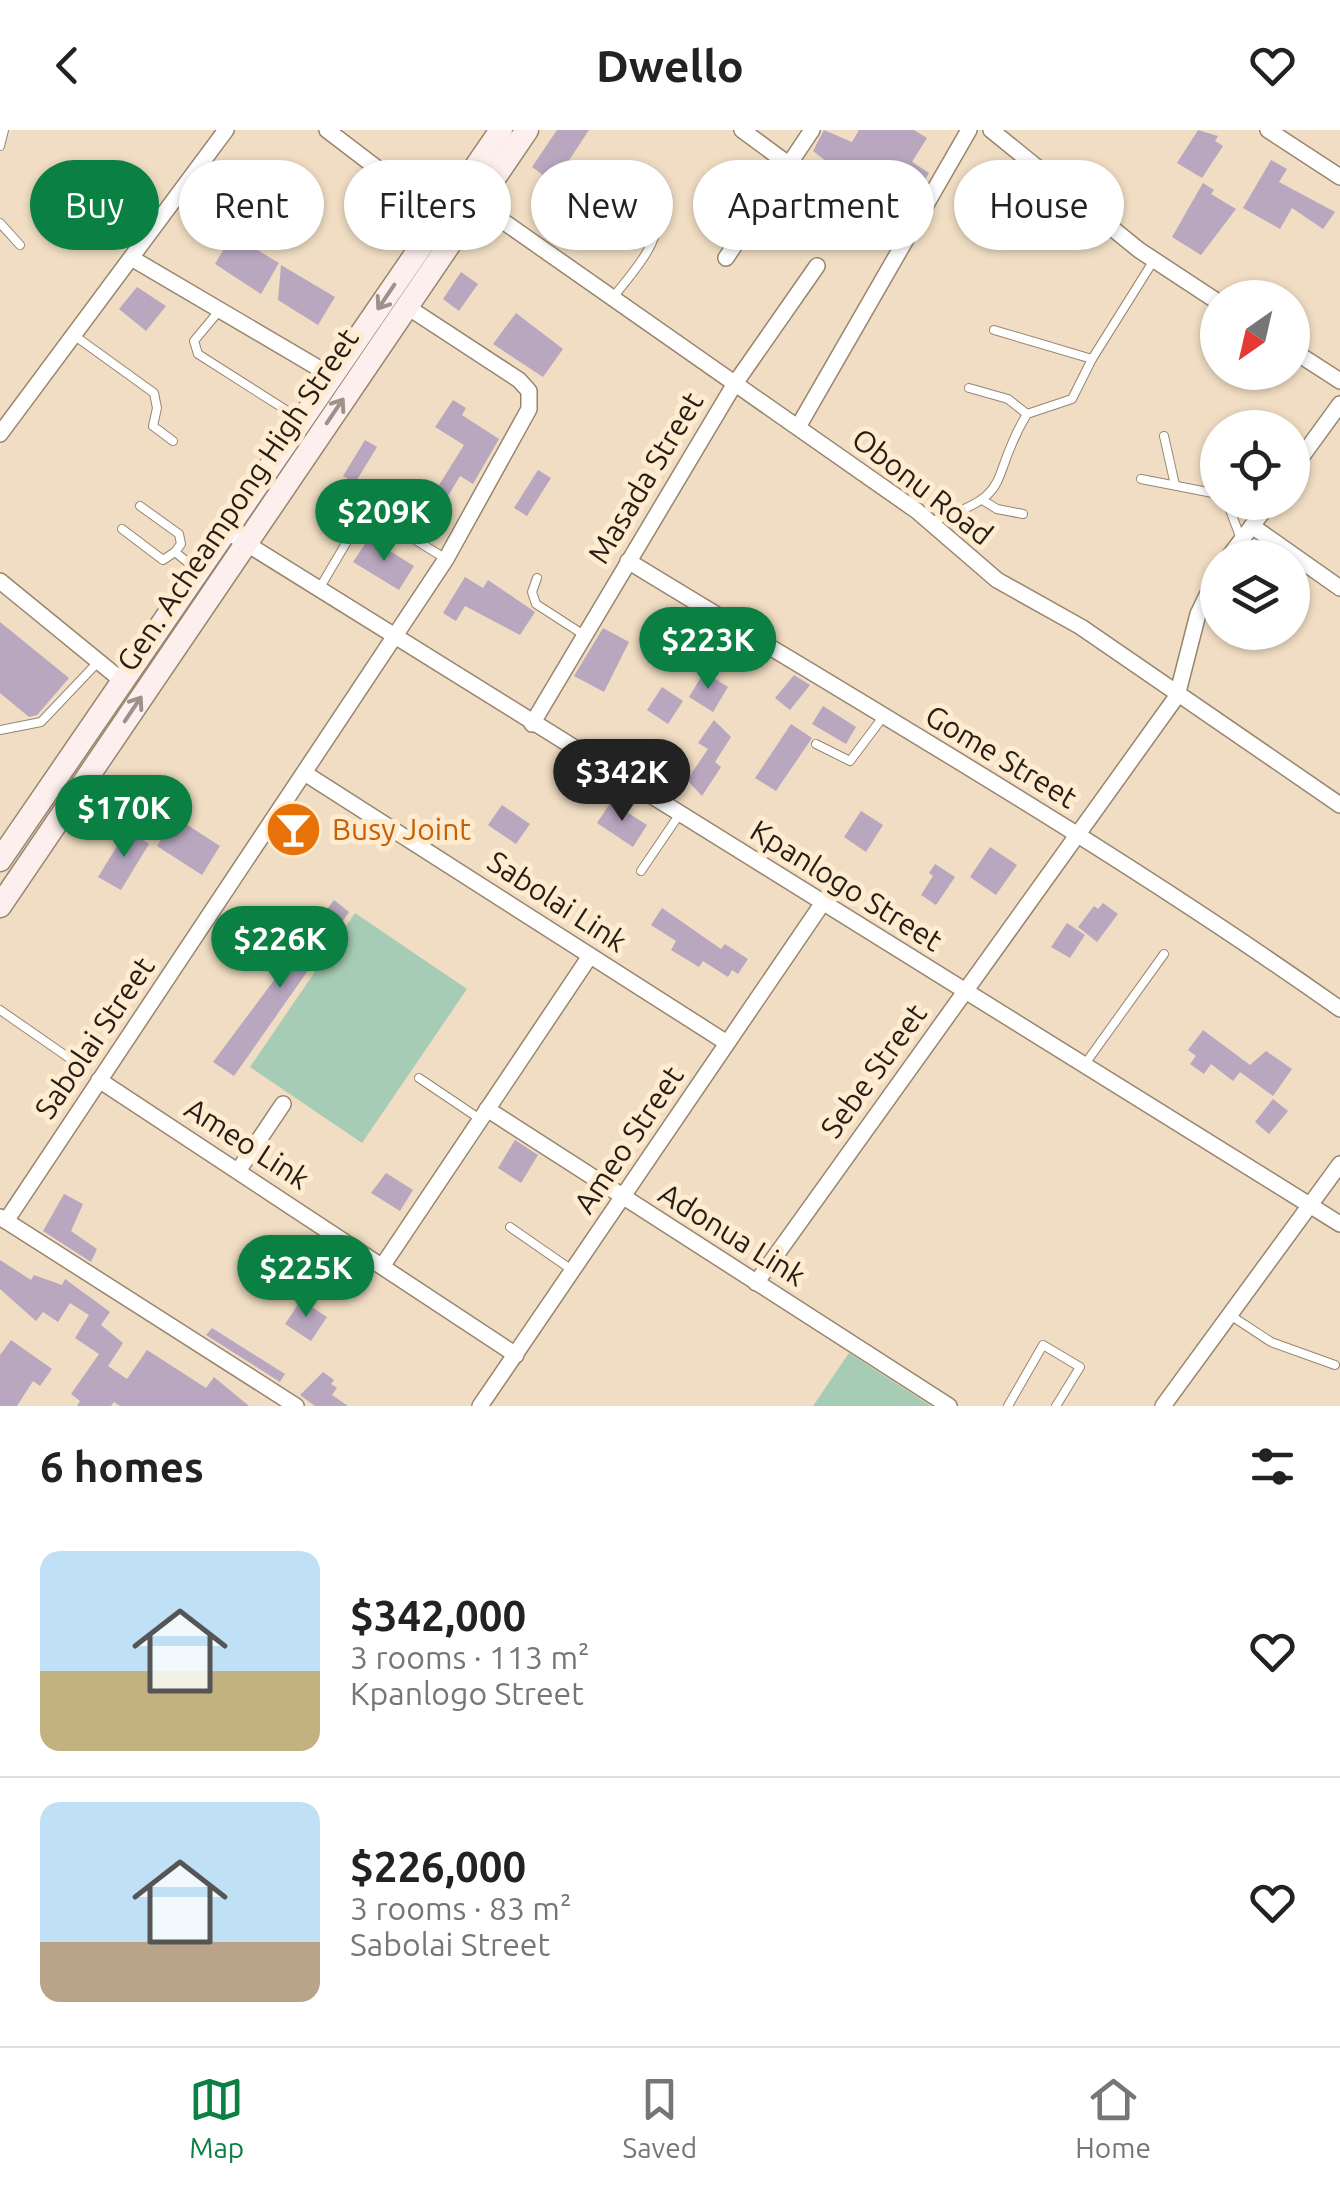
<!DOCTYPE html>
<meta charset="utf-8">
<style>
:root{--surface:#fff;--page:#f2f2f2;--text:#222;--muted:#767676;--line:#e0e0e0;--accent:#0b8043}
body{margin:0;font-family:Ubuntu,sans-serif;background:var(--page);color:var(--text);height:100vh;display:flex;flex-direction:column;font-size:38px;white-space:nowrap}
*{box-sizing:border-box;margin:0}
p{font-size:32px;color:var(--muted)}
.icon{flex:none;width:55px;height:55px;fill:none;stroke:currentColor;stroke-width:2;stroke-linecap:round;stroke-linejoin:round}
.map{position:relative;height:1276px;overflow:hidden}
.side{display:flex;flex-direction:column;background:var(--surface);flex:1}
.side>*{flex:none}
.guide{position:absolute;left:30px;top:30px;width:1280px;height:90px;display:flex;gap:20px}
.needle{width:65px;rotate:214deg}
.controls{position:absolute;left:1200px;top:150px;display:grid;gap:20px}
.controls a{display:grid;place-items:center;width:110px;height:110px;border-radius:50%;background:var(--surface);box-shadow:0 2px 8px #0004;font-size:50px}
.price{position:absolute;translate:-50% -85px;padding:0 22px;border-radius:35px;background:var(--accent);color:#fff;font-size:32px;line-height:65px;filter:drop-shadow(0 2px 5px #0008)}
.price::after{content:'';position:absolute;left:50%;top:60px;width:30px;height:22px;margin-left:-15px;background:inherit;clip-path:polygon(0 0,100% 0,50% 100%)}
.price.on{background:#222;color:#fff}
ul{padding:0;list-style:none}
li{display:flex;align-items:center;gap:30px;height:250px;padding:0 40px}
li+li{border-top:2px solid var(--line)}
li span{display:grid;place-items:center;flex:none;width:280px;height:200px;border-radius:20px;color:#555}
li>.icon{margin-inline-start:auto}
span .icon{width:120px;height:120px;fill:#fffc;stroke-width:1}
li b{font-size:42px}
h2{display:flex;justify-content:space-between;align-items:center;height:120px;padding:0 40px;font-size:42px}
.chip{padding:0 35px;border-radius:45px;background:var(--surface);box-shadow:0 2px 8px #0004;font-size:35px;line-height:90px}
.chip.on{background:var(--accent);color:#fff}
header{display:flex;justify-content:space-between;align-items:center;height:130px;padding:0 40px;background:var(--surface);font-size:45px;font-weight:700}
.tabs{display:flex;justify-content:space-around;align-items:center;height:140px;border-top:2px solid var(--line);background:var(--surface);font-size:28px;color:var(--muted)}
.tabs a{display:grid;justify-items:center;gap:5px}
.tabs .on{color:var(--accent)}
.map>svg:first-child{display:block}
.green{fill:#a7ccb5}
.building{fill:#b9a7c0}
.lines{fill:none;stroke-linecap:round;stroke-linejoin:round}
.service-casing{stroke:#97866e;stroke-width:10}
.minor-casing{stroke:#97866e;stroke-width:18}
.secondary-casing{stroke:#97866e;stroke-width:25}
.service{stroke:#fff;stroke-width:8}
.minor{stroke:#fff;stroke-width:15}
.secondary{stroke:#fdefed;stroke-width:22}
.oneway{stroke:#9c918b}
.labels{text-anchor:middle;stroke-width:10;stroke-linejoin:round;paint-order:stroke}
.street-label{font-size:30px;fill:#251e14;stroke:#feebd0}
.food-label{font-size:30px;fill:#c56008;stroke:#feebd0;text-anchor:start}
</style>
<header><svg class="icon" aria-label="back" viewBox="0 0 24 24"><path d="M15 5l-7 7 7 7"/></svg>Dwello<svg class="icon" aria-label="heart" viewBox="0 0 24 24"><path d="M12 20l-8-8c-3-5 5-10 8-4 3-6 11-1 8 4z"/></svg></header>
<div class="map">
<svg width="1340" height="1276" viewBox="0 0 1340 1276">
<rect width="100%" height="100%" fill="#f0ddc3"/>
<g class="green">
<polygon points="355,783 467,859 362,1013 250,937"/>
<polygon points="849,1223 931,1276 813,1276"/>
</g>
<g class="building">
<polygon points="557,0 589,0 554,53 532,37"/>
<polygon points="824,0 852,12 859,0 914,0 927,8 912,32 929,43 918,61 899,49 887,67 907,79 901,89 813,21"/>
<polygon points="1198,0 1218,6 1215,11 1223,16 1202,48 1177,33"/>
<polygon points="1271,30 1287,39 1279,52 1335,82 1323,99 1292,78 1280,99 1243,78"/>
<polygon points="1203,53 1214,60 1211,64 1236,79 1201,125 1172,107"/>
<polygon points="232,105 279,133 261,164 215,134"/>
<polygon points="281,135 335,167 318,195 278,170"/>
<polygon points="461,142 478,154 459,181 443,169"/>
<polygon points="137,157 166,176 146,201 119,179"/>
<polygon points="516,183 563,219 543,247 493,214"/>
<polygon points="453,270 466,278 462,285 499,309 473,354 460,346 428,399 416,392 464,315 435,297"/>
<polygon points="365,310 377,317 355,353 343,346"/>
<polygon points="538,340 551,348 527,386 514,378"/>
<polygon points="359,362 380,375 364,401 342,388"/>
<polygon points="369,408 414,436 399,460 353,432"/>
<polygon points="465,447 483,458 488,450 535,482 520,505 465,476 456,491 443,483"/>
<polygon points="0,492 69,548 37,585 29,587 0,563"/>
<polygon points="603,498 629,512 604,562 574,546"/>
<polygon points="704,542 728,557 713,582 689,567"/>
<polygon points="794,545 810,555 790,580 775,568"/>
<polygon points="662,557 683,571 668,594 647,580"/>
<polygon points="823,576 856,597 846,614 812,594"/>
<polygon points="714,590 731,607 715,632 721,637 702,666 687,650 708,619 698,613"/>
<polygon points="791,594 812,608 776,661 755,648"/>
<polygon points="611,672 647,695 633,717 597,693"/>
<polygon points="502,675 530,694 516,714 488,695"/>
<polygon points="861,681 883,695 866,722 844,707"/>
<polygon points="175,687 220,716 202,745 157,716"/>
<polygon points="127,700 149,714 121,760 98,747"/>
<polygon points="990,717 1017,735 996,765 970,747"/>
<polygon points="935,734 955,747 936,775 921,765 933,746 929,743"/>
<polygon points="334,770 349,782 234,946 213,932"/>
<polygon points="1103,773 1118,784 1097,812 1078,797 1094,776 1098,779"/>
<polygon points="662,778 721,819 725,814 748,829 738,844 732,840 728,847 703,831 699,837 671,820 676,811 651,795"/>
<polygon points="1067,793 1085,805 1070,828 1051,817"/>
<polygon points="1203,900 1250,935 1266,921 1292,939 1273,966 1240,942 1233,951 1211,934 1204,944 1190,934 1196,926 1188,920"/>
<polygon points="1273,969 1288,981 1269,1004 1255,992"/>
<polygon points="515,1010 538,1025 521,1053 498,1038"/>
<polygon points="386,1043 413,1060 400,1081 371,1063"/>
<polygon points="64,1064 83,1074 71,1101 97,1119 91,1132 43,1101"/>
<polygon points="0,1130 31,1150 34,1145 62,1155 65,1149 110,1182 101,1195 123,1213 108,1236 127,1249 147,1220 206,1258 214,1247 249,1276 120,1276 114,1272 111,1276 77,1276 80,1271 71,1264 99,1224 75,1208 89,1185 70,1173 58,1192 43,1182 36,1191 0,1159"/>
<polygon points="301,1170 327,1187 311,1211 285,1194"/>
<polygon points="212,1198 285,1244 280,1252 206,1205"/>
<polygon points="11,1210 52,1239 40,1256 33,1251 17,1276 0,1276 0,1225"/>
<polygon points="323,1242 334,1250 331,1254 337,1258 332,1265 348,1276 315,1276 300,1265"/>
</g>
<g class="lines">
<defs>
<g id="service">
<polyline points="0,16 4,0"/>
<polyline points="0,93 20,115"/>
<path d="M612 169C635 138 668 109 654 69"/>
<polyline points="219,181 194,211 198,224 297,287"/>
<polyline points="994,200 1092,229 1154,130"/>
<polyline points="75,206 154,263 157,278 153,296 173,311"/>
<polyline points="969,258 1008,269 1027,284"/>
<polyline points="1164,306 1175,355"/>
<polyline points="1141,349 1218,364"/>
<polyline points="984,371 997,379 1023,384"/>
<polyline points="1227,372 1241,409"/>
<polyline points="140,376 179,404 181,414 175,422 196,439"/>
<polyline points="385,391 446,429"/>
<path d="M929 392C1019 364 986 352 1027 284L1072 269 1092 229"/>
<polyline points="122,399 163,430 175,422"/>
<polyline points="537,448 532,462 536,474 584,505"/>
<polyline points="319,459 352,403"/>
<polyline points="0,600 41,592 98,532"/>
<polyline points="816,614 850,631 883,587"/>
<polyline points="641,741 679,685"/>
<polyline points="0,880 72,930"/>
<polyline points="1085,934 1164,824"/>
<polyline points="419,948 480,989"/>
<polyline points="510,1097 572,1140"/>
<polyline points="1230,1185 1271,1212 1335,1235"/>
<polyline points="1008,1276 1043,1215 1080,1237 1056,1276"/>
</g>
<g id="minor">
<polyline points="327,0 441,87"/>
<polyline points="742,0 901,117"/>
<polyline points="991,0 1139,120 1218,172"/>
<polyline points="1268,0 1340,47"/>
<polyline points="477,73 917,381 997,450 1081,497 1340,675"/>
<polyline points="726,128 812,0"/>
<polyline points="133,129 332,246"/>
<polyline points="1292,220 1340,251"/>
<polyline points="798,297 969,0"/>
<polyline points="0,304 226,0"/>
<polyline points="1292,340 1340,274"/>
<polyline points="1252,396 1340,458"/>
<polyline points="223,399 1340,1094"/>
<polyline points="1228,428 1270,372"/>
<path d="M628 431C867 577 1111 717 1340 879"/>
<polyline points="0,451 120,549"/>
<polyline points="532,594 734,255 817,136"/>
<polyline points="306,644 727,913"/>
<polyline points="99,950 516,1225"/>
<polyline points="487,979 949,1276"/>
<polyline points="238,1041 283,974"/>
<polyline points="0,1087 296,1276"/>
<polyline points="6,1091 446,429 529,279 529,261 519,250 406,176"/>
<polyline points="383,1135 590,826"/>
<polyline points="756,1153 1177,566 1198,484 1218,443"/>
<polyline points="480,1276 822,774"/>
<polyline points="1163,1276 1340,1034"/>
</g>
<g id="secondary">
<polyline points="0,730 501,0"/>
<polyline points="0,776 527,0"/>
</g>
</defs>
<use href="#service" class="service-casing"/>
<use href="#minor" class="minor-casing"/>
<use href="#secondary" class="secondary-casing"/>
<use href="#service" class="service"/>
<use href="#minor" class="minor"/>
<use href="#secondary" class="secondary"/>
</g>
<defs><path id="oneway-shaft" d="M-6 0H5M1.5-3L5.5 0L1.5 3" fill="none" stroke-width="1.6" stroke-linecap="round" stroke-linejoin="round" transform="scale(2.5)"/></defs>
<g class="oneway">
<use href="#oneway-shaft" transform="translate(386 167) rotate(124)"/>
<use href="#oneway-shaft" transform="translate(335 281) rotate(-56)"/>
<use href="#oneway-shaft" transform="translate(133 579) rotate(-56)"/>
</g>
<defs>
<symbol id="bar-disc" viewBox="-11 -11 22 22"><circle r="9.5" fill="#e8710a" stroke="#feebd0"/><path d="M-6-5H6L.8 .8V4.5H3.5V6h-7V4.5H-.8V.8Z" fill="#fff"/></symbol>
</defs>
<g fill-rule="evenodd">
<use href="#bar-disc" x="262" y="668" width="63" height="63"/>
</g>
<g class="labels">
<g class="street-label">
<text transform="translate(646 348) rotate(-59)" y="10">Masada Street</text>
<text transform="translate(922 357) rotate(38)" y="10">Obonu Road</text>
<text transform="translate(238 370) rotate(-56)" y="10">Gen. Acheampong High Street</text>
<text transform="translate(1001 627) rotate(31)" y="10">Gome Street</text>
<text transform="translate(846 756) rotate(32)" y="10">Kpanlogo Street</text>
<text transform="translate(557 772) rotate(33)" y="10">Sabolai Link</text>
<text transform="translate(95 908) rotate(-56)" y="10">Sabolai Street</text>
<text transform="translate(874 941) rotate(-54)" y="10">Sebe Street</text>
<text transform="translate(629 1010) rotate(-56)" y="10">Ameo Street</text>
<text transform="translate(247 1014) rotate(33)" y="10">Ameo Link</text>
<text transform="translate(732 1105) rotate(32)" y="10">Adonua Link</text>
</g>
<g class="food-label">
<text x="332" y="710">Busy Joint</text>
</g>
</g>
</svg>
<div class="controls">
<a><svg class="needle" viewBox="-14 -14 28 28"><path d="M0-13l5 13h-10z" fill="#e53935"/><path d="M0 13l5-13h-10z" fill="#767676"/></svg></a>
<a><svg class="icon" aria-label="locate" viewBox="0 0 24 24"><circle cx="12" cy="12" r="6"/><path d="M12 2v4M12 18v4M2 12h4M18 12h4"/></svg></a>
<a><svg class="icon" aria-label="layers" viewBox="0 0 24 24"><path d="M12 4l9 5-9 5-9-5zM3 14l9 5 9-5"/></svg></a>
</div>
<b class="price" style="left:384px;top:434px">$209K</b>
<b class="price" style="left:708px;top:562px">$223K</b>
<b class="price on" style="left:622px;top:694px">$342K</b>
<b class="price" style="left:124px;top:730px">$170K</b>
<b class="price" style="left:280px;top:861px">$226K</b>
<b class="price" style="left:306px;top:1190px">$225K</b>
<div class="guide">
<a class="chip on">Buy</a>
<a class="chip">Rent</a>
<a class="chip">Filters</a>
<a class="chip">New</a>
<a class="chip">Apartment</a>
<a class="chip">House</a>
</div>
</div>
<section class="side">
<h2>6 homes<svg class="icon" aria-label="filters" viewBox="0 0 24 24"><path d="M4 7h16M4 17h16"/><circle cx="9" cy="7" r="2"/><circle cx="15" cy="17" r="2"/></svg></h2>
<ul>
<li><span style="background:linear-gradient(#bfe0f5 60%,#c2b280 0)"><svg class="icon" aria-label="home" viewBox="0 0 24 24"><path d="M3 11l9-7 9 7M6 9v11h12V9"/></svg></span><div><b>$342,000</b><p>3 rooms · 113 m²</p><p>Kpanlogo Street</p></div><svg class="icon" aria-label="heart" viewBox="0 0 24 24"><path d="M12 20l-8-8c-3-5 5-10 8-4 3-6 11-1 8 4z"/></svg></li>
<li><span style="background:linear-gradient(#bfe0f5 70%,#b9a48a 0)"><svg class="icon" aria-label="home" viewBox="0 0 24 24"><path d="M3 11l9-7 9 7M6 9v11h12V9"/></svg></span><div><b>$226,000</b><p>3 rooms · 83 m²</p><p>Sabolai Street</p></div><svg class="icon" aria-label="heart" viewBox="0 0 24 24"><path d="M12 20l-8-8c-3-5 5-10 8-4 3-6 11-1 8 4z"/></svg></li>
</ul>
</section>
<nav class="tabs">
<a class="on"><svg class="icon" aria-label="map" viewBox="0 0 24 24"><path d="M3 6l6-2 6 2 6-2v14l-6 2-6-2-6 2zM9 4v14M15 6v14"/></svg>Map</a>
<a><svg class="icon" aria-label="saved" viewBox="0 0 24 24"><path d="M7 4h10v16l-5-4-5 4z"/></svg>Saved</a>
<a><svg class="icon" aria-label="home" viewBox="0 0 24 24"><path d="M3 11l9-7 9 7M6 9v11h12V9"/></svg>Home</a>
</nav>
